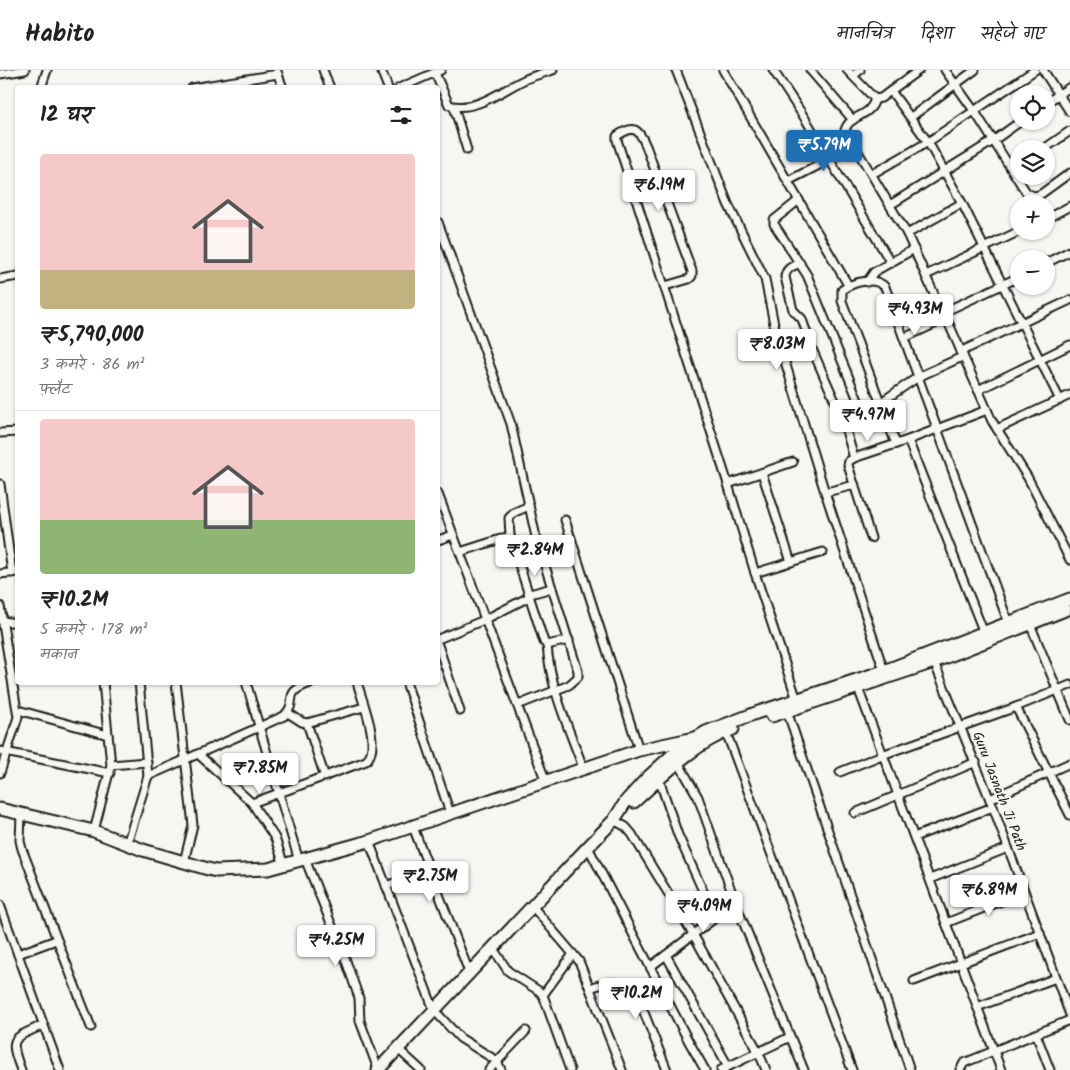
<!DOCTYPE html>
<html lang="hi">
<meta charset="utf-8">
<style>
:root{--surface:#fff;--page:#f2f2f2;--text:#222;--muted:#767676;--line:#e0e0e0;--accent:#1f6fb2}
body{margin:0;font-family:Kalam,"Playpen Sans Deva",sans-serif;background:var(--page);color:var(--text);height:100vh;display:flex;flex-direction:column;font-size:19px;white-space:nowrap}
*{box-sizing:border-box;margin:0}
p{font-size:16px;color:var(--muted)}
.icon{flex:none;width:28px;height:28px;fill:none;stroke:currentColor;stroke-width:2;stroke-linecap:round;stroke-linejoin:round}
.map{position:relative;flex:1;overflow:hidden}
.drawer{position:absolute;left:15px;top:15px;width:425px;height:600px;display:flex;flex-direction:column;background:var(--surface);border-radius:5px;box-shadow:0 1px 4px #0004}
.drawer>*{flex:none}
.fabs{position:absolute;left:1010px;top:15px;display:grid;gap:10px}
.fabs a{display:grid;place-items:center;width:45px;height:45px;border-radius:50%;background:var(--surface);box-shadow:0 1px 4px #0004;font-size:25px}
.price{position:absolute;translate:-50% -42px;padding:0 11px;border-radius:5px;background:#fff;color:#222;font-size:16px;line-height:32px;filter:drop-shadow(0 1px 2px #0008)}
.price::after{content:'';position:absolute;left:50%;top:30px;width:15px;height:11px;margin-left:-8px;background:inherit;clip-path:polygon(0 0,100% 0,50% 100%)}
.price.active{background:var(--accent);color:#fff}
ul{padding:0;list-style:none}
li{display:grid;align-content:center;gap:10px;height:265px;padding:0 25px}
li+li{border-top:1px solid var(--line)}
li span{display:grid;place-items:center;height:155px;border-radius:5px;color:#555}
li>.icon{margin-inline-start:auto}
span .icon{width:90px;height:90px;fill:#fffc;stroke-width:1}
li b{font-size:21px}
h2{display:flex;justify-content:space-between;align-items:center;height:60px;padding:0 25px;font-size:21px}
header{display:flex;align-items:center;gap:30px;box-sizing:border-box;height:70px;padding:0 25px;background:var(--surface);border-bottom:1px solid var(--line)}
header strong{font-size:24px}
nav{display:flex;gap:28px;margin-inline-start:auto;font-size:18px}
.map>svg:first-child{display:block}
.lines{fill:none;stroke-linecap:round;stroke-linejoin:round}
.minor-casing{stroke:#1c1c1c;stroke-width:11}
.primary-casing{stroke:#1c1c1c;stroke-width:15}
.minor{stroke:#f6f6f2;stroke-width:7}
.primary{stroke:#f6f6f2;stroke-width:11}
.labels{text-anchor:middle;stroke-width:4;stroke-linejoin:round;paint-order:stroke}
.street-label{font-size:14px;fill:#1c1c1c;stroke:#f6f6f2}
</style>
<header>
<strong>Habito</strong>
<nav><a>मानचित्र</a><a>दिशा</a><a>सहेजे गए</a></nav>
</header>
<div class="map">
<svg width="1070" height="1000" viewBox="0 0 1070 1000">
<rect width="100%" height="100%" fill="#f6f6f2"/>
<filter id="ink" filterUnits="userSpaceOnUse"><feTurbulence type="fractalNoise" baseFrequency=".02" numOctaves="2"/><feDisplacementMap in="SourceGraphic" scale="10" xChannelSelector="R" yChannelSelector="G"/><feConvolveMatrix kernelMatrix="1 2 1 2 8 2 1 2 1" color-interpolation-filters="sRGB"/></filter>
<g filter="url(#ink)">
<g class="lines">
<defs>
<g id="minor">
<polyline points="323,0 330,18"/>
<polyline points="381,0 388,18"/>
<polyline points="676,0 728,134 765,209 775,259 823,416 884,601"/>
<polyline points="723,0 848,215"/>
<polyline points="773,0 806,50 891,193"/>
<polyline points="810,0 853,50"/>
<polyline points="847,0 875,29 881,28 919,0"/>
<path d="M945 0 975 42 1026 122C1032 126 1035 127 1041 124L1070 103"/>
<polyline points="1043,0 1070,42"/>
<polyline points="277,2 283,18"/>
<path d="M435 3 449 35C476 43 503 19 526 9 535 5 544 3 553 0"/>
<polyline points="0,4 25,0"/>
<polyline points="853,6 860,0"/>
<polyline points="41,18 47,0"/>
<polyline points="192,18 278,4"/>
<polyline points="399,18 441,0"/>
<polyline points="891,21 928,72 962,133 1060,330"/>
<path d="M875 29C870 48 850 44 845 60L907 164 938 233 946 241"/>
<polyline points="1046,33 1070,17"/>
<polyline points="454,37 467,80"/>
<polyline points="911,47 975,0"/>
<polyline points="1044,79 1070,61"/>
<polyline points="872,104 928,72 1035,0"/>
<polyline points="788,111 854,77"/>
<polyline points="799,130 774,150 774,154 807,205 862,340"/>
<polyline points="890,135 993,71 1021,51"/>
<polyline points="1046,149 1070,136"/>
<polyline points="438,152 511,354 536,467 578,601 578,607 569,615 518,635"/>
<polyline points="907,164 962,133"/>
<path d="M800 193C793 196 786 198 785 207L793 240 802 249 812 279 842 347 854 388"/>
<polyline points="1046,193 1070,181"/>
<polyline points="926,205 1020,161"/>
<polyline points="1019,207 946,241 945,245 992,351 1028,408 1070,490"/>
<polyline points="0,209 18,206"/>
<polyline points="867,212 874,202 914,179"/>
<path d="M665 216 689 209 692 206V201L646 76C639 59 634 54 617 66V70L728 414 755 503 797 630"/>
<polyline points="904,268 945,249"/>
<polyline points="960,282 1070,230"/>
<polyline points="978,320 1070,275"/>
<polyline points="842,347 880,333 918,307 962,287"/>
<polyline points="997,359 1070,325"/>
<polyline points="0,363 18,362"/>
<polyline points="908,370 984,563"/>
<path d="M896 374 842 231V220C853 212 875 206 885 217L1009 554"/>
<polyline points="762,403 791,492"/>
<polyline points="0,414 12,503"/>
<polyline points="728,414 793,392"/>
<polyline points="826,422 855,415"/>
<polyline points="438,424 546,712"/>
<polyline points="529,436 515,442 509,448 510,466 544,572 547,575 569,570"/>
<polyline points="565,450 639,680"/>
<polyline points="871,468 848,395 849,391 854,388 908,370 987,340"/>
<polyline points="438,470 453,465"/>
<polyline points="460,482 510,466"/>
<polyline points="755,503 823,482"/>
<polyline points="0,504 18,502"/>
<polyline points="0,536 18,647 0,703"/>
<polyline points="2,551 18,553"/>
<polyline points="1030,554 1070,650"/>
<polyline points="438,569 484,550 529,527 530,524 552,518"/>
<polyline points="438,575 460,641"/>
<path d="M547 575C550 618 569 659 584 700"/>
<polyline points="934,592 993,737 1070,945"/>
<polyline points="176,612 193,755 184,792"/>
<polyline points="246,612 299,791"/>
<polyline points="406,612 450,743"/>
<polyline points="858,618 1001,1000"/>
<polyline points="1016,637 1070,745"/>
<polyline points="18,640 108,665"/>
<polyline points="787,641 910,1000"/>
<polyline points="288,643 302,652 307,653 364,637"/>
<polyline points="307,653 325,707"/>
<polyline points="726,662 852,1000"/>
<polyline points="0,681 110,703"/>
<polyline points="198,684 252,733 275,768 284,795"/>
<polyline points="678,692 698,727 737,837 804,1000"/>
<polyline points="111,695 147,692"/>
<polyline points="840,702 882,685 1016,637 1070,615"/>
<path d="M148 706 284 646C301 629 278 624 313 612"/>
<polyline points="659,709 678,765 715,848"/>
<polyline points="990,729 1070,693"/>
<path d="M252 733 366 691C382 676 362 631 357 612"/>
<polyline points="855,743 976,692"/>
<polyline points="21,744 20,771 22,779 91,957"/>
<polyline points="614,750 626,757 632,764 693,864 759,983 766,1000"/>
<polyline points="413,757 469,902"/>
<polyline points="94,761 111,695 103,612"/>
<polyline points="914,767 993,737"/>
<polyline points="369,771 434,940 460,968 497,991 501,1000"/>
<polyline points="127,774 148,706 139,612"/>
<polyline points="588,777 688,970 705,1000"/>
<polyline points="305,789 345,888 359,928 360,951 378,999"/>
<polyline points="930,809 1008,778"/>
<polyline points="386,816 429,800"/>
<polyline points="0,835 60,1000"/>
<polyline points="532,836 579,891 622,1000"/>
<polyline points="946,853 1024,822"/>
<polyline points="492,877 508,901 539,921 543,925 570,1000"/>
<polyline points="18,884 56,870"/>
<polyline points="666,885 728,996"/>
<polyline points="650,897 715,848 737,837"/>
<polyline points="914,911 1040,863"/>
<path d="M590 918C610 911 620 909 637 925L667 1000"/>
<polyline points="543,925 573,884"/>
<polyline points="977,937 1056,908"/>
<polyline points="1036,964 1050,1000"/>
<polyline points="397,978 421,1000"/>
<path d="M21 1000C8 966 13 969 43 955"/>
<polyline points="489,1000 526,961"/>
<polyline points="721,1000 790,967"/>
<polyline points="960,1000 964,993 1070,950"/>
</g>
<g id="primary">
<polyline points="772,646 934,592 1065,540"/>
<path d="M634 732C664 705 694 673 733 659"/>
<polyline points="0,739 94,761 143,780 208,799 216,801 268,799 369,771 639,680 695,668 711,669"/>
<polyline points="378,1000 588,777 614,750 626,731 647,708 681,677 706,662 756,643 884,601 1070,529"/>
</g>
</defs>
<use href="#minor" class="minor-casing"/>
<use href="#primary" class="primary-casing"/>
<use href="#minor" class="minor"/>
<use href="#primary" class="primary"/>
</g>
</g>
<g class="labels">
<g class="street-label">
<text transform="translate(1000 721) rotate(69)" y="5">Guru Jasnath Ji Path</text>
</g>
</g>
</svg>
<div class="fabs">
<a><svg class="icon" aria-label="locate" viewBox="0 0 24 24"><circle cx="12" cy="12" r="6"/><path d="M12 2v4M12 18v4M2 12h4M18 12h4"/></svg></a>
<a><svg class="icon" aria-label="layers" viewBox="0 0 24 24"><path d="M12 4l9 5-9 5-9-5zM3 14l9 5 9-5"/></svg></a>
<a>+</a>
<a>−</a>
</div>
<b class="price active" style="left:824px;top:102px">₹5.79M</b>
<b class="price" style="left:659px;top:142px">₹6.19M</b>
<b class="price" style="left:915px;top:266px">₹4.93M</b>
<b class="price" style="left:777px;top:301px">₹8.03M</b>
<b class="price" style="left:868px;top:372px">₹4.97M</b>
<b class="price" style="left:535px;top:507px">₹2.84M</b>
<b class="price" style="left:260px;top:725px">₹7.85M</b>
<b class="price" style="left:430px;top:833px">₹2.75M</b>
<b class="price" style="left:989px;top:847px">₹6.89M</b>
<b class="price" style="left:704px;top:863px">₹4.09M</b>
<b class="price" style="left:336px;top:897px">₹4.25M</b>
<b class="price" style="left:636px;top:950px">₹10.2M</b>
<section class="drawer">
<h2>12 घर<svg class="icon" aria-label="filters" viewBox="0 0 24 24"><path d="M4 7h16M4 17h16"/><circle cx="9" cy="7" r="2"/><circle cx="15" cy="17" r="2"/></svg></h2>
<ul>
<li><span style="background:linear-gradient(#f6c9c9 75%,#c2b280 0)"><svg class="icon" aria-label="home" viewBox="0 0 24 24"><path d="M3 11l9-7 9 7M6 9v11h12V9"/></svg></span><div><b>₹5,790,000</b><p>3 कमरे · 86 m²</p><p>फ़्लैट</p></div></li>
<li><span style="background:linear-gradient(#f6c9c9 65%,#8fb573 0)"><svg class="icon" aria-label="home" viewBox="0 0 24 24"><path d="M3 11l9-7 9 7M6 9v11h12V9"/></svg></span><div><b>₹10.2M</b><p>5 कमरे · 178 m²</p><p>मकान</p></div></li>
</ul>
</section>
</div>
